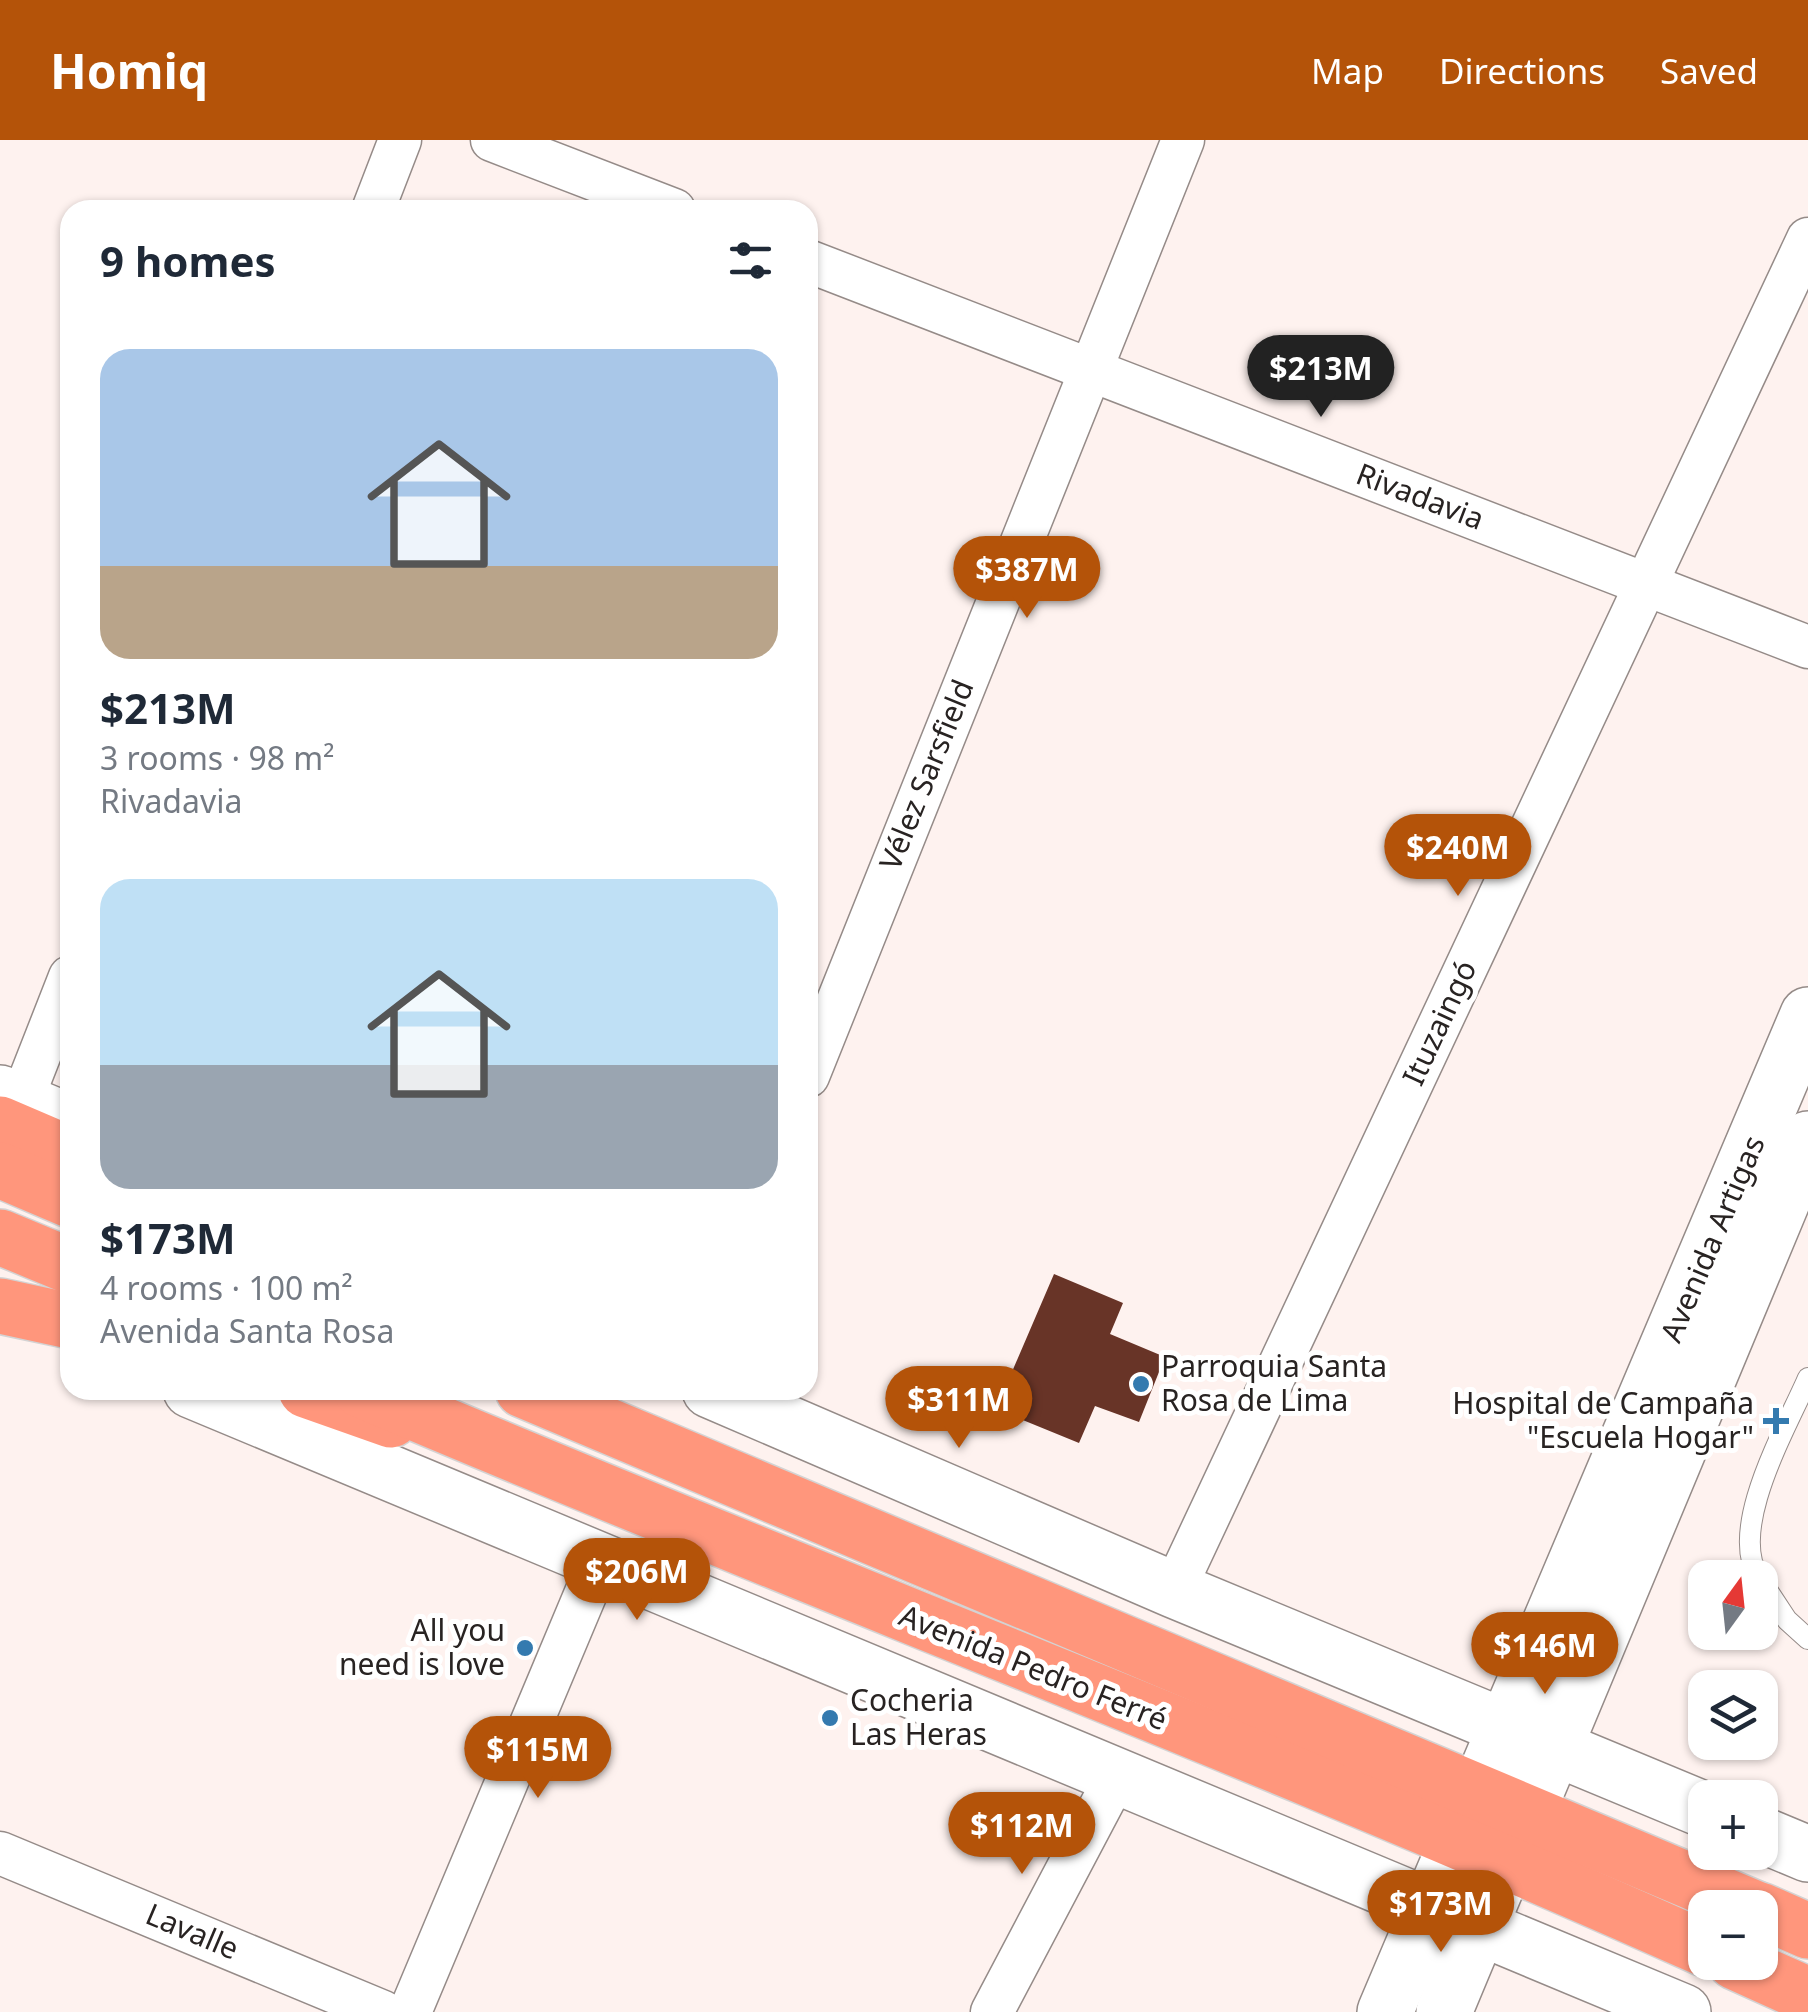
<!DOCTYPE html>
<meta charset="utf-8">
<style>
:root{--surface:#fff;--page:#f2f2f3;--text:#1f2937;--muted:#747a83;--accent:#b45309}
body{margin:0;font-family:"Noto Sans",sans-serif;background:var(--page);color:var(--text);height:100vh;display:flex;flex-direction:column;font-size:38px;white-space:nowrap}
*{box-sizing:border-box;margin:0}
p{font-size:32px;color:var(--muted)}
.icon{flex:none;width:55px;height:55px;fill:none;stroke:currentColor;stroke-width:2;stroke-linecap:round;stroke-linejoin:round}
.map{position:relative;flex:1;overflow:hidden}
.sheet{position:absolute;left:60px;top:60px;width:758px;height:1200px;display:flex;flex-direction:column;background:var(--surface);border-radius:30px;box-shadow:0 2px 8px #0004}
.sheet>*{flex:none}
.needle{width:65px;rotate:15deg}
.buttons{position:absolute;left:1688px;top:1420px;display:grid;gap:20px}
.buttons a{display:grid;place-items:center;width:90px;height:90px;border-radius:20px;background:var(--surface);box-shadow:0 2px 8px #0004;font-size:50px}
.price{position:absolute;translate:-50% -85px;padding:0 22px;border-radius:35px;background:var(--accent);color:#fff;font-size:32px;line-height:65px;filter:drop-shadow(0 2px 5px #0008)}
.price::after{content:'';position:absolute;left:50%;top:60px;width:30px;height:22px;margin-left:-15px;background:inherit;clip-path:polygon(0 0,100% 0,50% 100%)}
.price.on{background:#222;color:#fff}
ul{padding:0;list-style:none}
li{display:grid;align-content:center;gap:20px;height:530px;padding:0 40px}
li span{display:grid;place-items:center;height:310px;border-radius:30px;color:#555}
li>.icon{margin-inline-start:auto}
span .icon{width:180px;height:180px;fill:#fffc;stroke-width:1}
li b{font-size:42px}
h2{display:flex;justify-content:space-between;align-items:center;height:120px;padding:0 40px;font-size:42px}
header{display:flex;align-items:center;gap:60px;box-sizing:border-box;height:140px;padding:0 50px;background:var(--accent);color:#fff}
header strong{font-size:48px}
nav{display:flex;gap:55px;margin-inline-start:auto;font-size:35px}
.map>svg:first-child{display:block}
.building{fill:#683427}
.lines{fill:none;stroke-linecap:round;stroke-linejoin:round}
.lane-casing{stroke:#958b88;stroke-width:22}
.street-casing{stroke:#958b88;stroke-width:45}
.secondary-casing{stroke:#958b88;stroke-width:58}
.highway-casing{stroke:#d4d3d3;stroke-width:58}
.lane{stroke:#fff;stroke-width:20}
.street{stroke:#fff;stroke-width:42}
.secondary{stroke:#fff;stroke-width:55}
.highway{stroke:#ff967c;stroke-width:55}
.poi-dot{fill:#347aaf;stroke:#fff;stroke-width:4}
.labels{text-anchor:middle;stroke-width:10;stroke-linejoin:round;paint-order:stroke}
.street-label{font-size:30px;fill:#282322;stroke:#fff}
.poi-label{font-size:30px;fill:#282322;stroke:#fff;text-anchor:start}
</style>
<header>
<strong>Homiq</strong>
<nav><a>Map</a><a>Directions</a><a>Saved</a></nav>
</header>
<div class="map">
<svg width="1808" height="1872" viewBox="0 0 1808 1872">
<rect width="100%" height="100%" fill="#fef2ef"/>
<polygon class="building" points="1054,1134 1123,1163 1110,1194 1165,1217 1139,1282 1095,1266 1079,1303 996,1269"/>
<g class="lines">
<defs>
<g id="lane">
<path d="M1759 1438C1727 1388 1787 1287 1808 1238"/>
<polyline points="1760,1439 1787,1480 1808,1499"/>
</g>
<g id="street">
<polyline points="492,0 674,70"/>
<polyline points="373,70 400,0"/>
<polyline points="808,121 1808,507"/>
<polyline points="808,936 1183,0"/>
<polyline points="21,962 70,837"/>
<polyline points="1174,1450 1808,99"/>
<polyline points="0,1713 383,1872"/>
<polyline points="410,1872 599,1422"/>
<polyline points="992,1872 1116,1637"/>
</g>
<g id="secondary">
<polyline points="0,953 70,982"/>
<polyline points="191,1250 1683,1872"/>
<polyline points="710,1250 1174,1450 1705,1670"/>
<polyline points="1760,1694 1808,1714"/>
<polyline points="1385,1872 1808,875"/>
<polyline points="1444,1872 1808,999"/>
</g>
<g id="highway">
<polyline points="0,984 70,1014"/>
<polyline points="0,1030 70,1060"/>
<polyline points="0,1097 70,1126"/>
<polyline points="0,1166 70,1181"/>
<polyline points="306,1250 391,1280"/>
<path d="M361 1250C807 1440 1262 1610 1705 1809"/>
<polyline points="523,1250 1754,1768"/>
<polyline points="1760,1770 1808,1791"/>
<polyline points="1735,1822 1808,1855"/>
</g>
</defs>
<use href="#lane" class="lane-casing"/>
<use href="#street" class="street-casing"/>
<use href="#secondary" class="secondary-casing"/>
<use href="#highway" class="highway-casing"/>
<use href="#lane" class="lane"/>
<use href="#street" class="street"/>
<use href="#secondary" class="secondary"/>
<use href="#highway" class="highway"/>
</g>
<g class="poi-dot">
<circle cx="1141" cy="1244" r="10"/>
<path d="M1771 1266h10v10h10v10h-10v10h-10v-10h-10v-10h10z"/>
<circle cx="525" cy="1508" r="10"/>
<circle cx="830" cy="1578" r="10"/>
</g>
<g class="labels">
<g class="street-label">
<text transform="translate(1420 357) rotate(21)" y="10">Rivadavia</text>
<text transform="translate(927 635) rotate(-68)" y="10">Vélez Sarsfield</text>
<text transform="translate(1440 883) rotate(-65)" y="10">Ituzaingó</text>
<text transform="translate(1713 1099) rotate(-67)" y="10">Avenida Artigas</text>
<text transform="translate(1033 1528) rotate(22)" y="10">Avenida Pedro Ferré</text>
<text transform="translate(192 1792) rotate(23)" y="10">Lavalle</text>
</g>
<g class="poi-label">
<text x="1161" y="1237">Parroquia Santa<tspan x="1161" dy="34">Rosa de Lima</tspan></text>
<text x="1754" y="1274" text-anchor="end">Hospital de Campaña<tspan x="1754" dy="34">"Escuela Hogar"</tspan></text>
<text x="505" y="1501" text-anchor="end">All you<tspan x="505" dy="34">need is love</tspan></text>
<text x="850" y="1571">Cocheria<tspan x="850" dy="34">Las Heras</tspan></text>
</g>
</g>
</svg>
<div class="buttons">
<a><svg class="needle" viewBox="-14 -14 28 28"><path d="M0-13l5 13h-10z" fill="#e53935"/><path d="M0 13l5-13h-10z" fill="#747a83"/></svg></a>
<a><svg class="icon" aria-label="layers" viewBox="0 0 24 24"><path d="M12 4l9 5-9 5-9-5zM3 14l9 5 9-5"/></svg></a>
<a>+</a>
<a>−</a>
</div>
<b class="price on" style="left:1321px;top:280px">$213M</b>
<b class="price" style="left:1027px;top:481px">$387M</b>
<b class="price" style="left:1458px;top:759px">$240M</b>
<b class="price" style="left:959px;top:1311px">$311M</b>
<b class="price" style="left:637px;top:1483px">$206M</b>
<b class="price" style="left:1545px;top:1557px">$146M</b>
<b class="price" style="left:538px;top:1661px">$115M</b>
<b class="price" style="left:1022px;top:1737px">$112M</b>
<b class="price" style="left:1441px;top:1815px">$173M</b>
<section class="sheet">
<h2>9 homes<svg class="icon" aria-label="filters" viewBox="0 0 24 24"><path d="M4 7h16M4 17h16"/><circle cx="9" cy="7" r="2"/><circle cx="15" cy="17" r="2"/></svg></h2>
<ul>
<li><span style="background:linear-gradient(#a9c7e8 70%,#b9a48a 0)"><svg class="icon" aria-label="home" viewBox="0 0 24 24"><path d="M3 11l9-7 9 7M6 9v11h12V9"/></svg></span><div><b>$213M</b><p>3 rooms · 98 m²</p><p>Rivadavia</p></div></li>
<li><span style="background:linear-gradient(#bfe0f5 60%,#9aa5b1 0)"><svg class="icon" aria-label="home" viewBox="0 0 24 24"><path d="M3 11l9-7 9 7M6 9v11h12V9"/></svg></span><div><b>$173M</b><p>4 rooms · 100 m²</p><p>Avenida Santa Rosa</p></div></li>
</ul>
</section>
</div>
